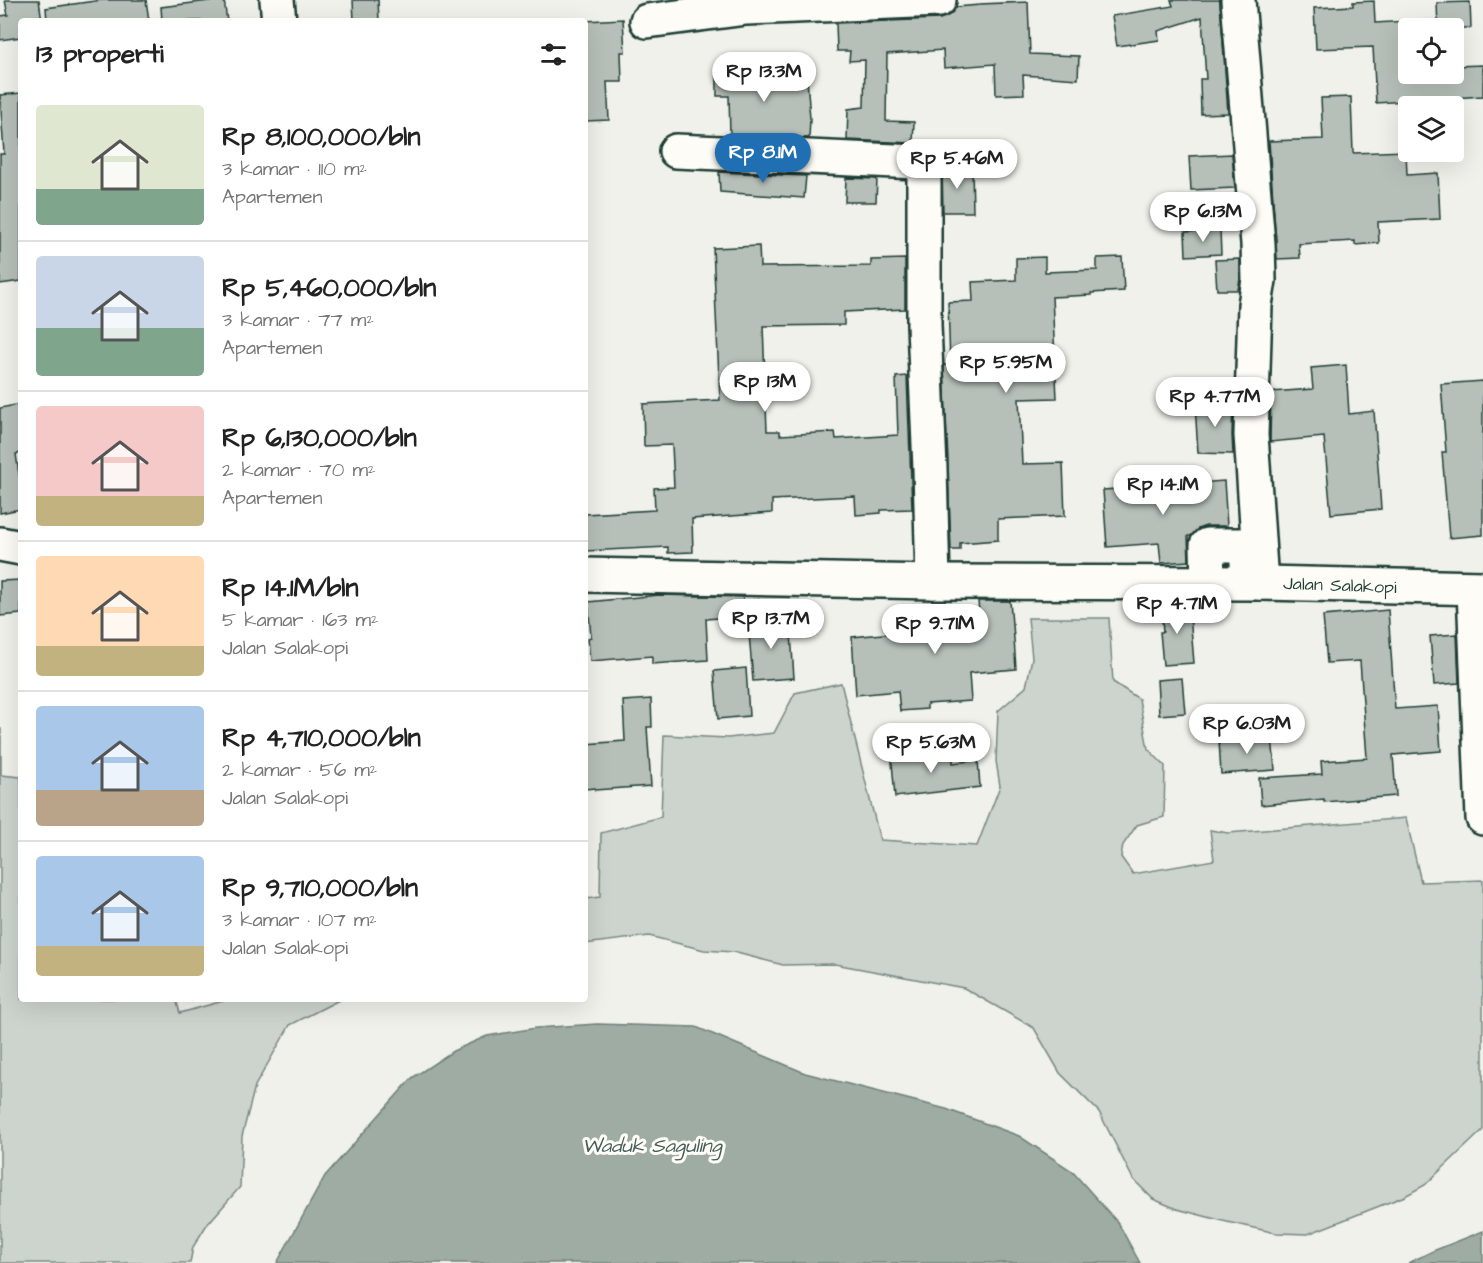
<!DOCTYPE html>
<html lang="id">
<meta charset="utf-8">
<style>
:root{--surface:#fff;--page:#f2f2f2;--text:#222;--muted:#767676;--line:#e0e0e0;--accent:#1f6fb2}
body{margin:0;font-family:"Architects Daughter",sans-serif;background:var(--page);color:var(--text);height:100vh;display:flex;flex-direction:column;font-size:22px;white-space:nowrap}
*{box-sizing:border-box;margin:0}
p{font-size:20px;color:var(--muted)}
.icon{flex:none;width:33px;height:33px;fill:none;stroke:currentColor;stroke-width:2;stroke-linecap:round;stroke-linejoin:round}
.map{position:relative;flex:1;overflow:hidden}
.drawer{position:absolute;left:18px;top:18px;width:570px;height:984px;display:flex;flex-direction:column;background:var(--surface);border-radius:6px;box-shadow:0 6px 24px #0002}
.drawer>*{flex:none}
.fabs{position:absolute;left:1398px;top:18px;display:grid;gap:12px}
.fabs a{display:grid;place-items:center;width:66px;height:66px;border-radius:6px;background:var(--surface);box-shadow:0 6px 24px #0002;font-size:30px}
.price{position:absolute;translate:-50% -51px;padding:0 14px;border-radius:21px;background:#fff;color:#222;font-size:20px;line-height:39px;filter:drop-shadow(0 2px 3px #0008)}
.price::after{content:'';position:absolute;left:50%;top:36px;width:18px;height:14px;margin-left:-9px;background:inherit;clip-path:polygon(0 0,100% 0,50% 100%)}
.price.selected{background:var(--accent);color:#fff}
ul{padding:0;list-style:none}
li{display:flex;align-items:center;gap:18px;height:150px;padding:0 18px}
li+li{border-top:2px solid var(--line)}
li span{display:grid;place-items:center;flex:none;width:168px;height:120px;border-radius:6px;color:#555}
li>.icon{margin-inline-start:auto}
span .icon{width:72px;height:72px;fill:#fffc;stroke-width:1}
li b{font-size:26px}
h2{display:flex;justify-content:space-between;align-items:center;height:72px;padding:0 18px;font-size:26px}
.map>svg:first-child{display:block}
.green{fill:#cdd3cd;stroke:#768880;stroke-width:1.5}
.water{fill:#9faca4;stroke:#6c8077;stroke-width:1.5}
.building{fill:#b6bfb8;stroke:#1f3d34;stroke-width:1.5}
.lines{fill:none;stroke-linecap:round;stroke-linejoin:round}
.minor-casing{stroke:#1f3d34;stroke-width:38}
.minor{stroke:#fdfcf7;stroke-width:33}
.labels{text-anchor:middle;stroke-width:6;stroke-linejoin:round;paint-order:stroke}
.street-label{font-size:18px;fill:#1f3d34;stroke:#fdfcf7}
.water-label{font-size:20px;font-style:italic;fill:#455e56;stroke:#fdfcf7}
</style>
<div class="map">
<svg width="1483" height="1263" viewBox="0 0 1483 1263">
<rect width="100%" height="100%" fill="#f0f1eb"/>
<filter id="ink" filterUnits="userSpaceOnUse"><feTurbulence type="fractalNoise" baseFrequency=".0167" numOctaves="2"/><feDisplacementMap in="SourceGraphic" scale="12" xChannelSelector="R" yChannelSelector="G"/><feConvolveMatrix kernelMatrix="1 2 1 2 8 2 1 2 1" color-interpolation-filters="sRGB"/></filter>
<g filter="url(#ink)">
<g class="green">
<polygon points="1028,618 1109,618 1113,682 1139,699 1148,749 1165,766 1164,817 1137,825 1123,845 1121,857 1133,874 1214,860 1210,830 1228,833 1406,818 1421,882 1483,880 1483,1130 1425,1185 1405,1196 1308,1234 1276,1233 1227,1222 1177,1209 1153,1199 1133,1179 1099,1112 1060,1073 1034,1028 964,988 835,964 783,965 733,952 704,950 649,936 585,944 585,899 600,897 601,833 661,817 664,735 728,738 774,733 795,693 841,683 880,840 977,846 1000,786 996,761 998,711 1026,687 1032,658"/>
<polygon points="0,729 1,729 1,775 21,777 21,999 176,999 180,1013 230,999 341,999 290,1025 255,1086 242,1136 240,1187 206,1226 193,1247 190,1263 0,1263"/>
</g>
<g class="water">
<polygon points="597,1024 696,1027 805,1073 946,1109 1019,1136 1072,1171 1118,1223 1140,1263 277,1263 325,1176 412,1078 453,1051 487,1036 536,1028"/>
<polygon points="1483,1231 1483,1263 1408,1263 1433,1251"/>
</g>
<g class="building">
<polygon points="5,0 39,0 42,21 21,21 21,37 0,40 0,16 8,15"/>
<polygon points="102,0 146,0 149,21 47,21 46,8"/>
<polygon points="217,0 224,0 227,21 162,21 161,7"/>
<polygon points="353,0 378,0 379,21 354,21"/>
<polygon points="1171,0 1220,0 1228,113 1201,114 1200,79 1206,79 1202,17 1158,31 1159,40 1117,46 1112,16 1173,6"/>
<polygon points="1374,1 1375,23 1408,21 1408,74 1454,74 1454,66 1483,65 1483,96 1376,103 1373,47 1316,49 1314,8 1353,6 1353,2"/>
<polygon points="1028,2 1030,54 1079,56 1078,79 1023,75 1024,94 996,95 995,64 944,68 943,50 887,54 886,121 914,122 913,143 847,140 848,109 864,107 865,60 849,61 850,51 837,51 836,23 940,19 949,15 956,7 980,5 980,4"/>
<polygon points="1470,2 1471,28 1438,28 1437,3"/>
<polygon points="623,19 625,52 621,52 622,82 607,82 609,120 585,121 585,21"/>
<polygon points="717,62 752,62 752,84 807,78 810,119 809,138 730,135 729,96 717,96"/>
<polygon points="21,93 21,281 0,284 0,154 4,154 0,95"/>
<polygon points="1351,97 1353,153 1406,151 1407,175 1438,173 1440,219 1378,222 1379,243 1355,245 1355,241 1299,244 1300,258 1277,259 1269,141 1323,139 1321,98"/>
<polygon points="1232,154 1235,188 1191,190 1189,156"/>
<polygon points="942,168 972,168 973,212 943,212"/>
<polygon points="719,172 806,176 804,198 720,192"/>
<polygon points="846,178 877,179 876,202 845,202"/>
<polygon points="1220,230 1221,254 1186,256 1185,232"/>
<polygon points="759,246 760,267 871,266 871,260 905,259 905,309 844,312 844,325 763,326 767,431 780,431 780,435 835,432 836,439 898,435 896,377 907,376 912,509 881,510 881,513 856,515 855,496 772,500 772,513 692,519 693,552 668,553 668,547 585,551 585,514 655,510 654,488 674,487 672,445 644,446 643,404 720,400 713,248"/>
<polygon points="1045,257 1045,272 1097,270 1097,258 1122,257 1124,291 1091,293 1091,295 1052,297 1057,398 1019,399 1022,464 1063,463 1065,516 998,519 998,540 960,543 960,550 951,550 944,365 950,365 948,302 973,301 972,282 1016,280 1016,258"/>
<polygon points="1240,259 1240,279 1238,290 1217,290 1215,260"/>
<polygon points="1346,365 1349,414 1374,411 1381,509 1331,514 1324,437 1270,442 1271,392 1313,389 1311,368"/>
<polygon points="1483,381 1483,535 1449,538 1442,452 1446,452 1441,384"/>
<polygon points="1233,401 1232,435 1233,454 1198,453 1195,404"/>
<polygon points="21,404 21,453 16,454 21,488 21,509 0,513 0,408"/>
<polygon points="1224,481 1227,526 1206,526 1198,529 1191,536 1188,536 1189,561 1161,563 1159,543 1107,547 1103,490"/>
<polygon points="21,580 21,614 0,616 0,581"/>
<polygon points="659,595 743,597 744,616 706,619 708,660 652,664 652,656 590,661 588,638 591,637 588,602"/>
<polygon points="978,601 1010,601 1012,624 1013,624 1016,669 969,673 971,701 927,704 927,709 900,711 898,691 856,695 852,637 893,633 892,619 979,612"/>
<polygon points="1189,603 1194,663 1163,665 1160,632 1163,632 1161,606"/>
<polygon points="1388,610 1395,709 1438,706 1441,751 1393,755 1396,796 1324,802 1324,799 1261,805 1259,778 1322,774 1321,761 1367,758 1360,661 1327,663 1323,616"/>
<polygon points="790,619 794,678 753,681 748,622"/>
<polygon points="1457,634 1459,683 1434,685 1430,636"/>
<polygon points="746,668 749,716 718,719 714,671"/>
<polygon points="1182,678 1185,713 1159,715 1157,680"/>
<polygon points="651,699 652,727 647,727 651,786 595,790 595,788 585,789 585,744 625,741 623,701"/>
<polygon points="1272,736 1275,770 1221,774 1219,741"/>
<polygon points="921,749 922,760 953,757 953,763 978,760 980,787 895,797 891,751"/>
</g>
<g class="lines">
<defs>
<g id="minor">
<polyline points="277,0 279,21"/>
<polyline points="1238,0 1258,244 1259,280 1255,305 1251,435 1261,583"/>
<polyline points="647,21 746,8 939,0"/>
<polyline points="676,151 917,162 922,167 924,175 924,325 930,469 933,582"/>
<polyline points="0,544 21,548"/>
<polyline points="585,575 933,582 1261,583 1483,588"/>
<polyline points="1208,583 1207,545 1246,545 1248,580"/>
<polyline points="1474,589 1483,818"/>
</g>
</defs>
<use href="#minor" class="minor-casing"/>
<use href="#minor" class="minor"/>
</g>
</g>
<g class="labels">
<g class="street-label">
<text transform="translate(1340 585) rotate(2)" y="6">Jalan Salakopi</text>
</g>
<g class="water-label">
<text x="652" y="1152">Waduk Saguling</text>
</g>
</g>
</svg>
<div class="fabs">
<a><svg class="icon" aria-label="locate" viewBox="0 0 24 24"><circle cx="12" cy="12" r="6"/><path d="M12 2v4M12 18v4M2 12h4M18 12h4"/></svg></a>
<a><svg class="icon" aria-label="layers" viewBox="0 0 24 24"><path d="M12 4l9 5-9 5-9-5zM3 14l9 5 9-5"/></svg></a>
</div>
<b class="price" style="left:764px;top:103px">Rp 13.3M</b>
<b class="price selected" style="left:763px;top:184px">Rp 8.1M</b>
<b class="price" style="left:957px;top:190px">Rp 5.46M</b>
<b class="price" style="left:1203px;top:243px">Rp 6.13M</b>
<b class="price" style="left:1006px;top:394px">Rp 5.95M</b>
<b class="price" style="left:765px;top:413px">Rp 13M</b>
<b class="price" style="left:1215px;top:428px">Rp 4.77M</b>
<b class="price" style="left:1163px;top:516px">Rp 14.1M</b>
<b class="price" style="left:1177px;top:635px">Rp 4.71M</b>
<b class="price" style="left:771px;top:650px">Rp 13.7M</b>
<b class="price" style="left:935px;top:655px">Rp 9.71M</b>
<b class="price" style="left:1247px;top:755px">Rp 6.03M</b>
<b class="price" style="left:931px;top:774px">Rp 5.63M</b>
<section class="drawer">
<h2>13 properti<svg class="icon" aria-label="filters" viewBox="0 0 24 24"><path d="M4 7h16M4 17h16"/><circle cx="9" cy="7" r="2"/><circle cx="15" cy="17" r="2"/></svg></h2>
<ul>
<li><span style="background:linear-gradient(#dfe7d0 70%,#7fa58c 0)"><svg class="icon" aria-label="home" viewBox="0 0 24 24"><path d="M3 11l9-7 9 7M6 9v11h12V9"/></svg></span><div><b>Rp 8,100,000/bln</b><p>3 kamar · 110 m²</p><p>Apartemen</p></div></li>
<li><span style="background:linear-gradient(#c9d6e8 60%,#7fa58c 0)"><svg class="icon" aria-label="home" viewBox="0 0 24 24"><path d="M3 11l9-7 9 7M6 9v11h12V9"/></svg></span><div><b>Rp 5,460,000/bln</b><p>3 kamar · 77 m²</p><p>Apartemen</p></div></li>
<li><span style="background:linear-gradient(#f6c9c9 75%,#c2b280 0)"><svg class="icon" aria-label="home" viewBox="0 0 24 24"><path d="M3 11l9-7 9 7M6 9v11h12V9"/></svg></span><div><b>Rp 6,130,000/bln</b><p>2 kamar · 70 m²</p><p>Apartemen</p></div></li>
<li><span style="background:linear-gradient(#ffd9b3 75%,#c2b280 0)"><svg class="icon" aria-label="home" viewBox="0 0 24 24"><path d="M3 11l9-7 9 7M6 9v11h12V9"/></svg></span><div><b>Rp 14.1M/bln</b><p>5 kamar · 163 m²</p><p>Jalan Salakopi</p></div></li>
<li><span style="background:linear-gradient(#a9c7e8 70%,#b9a48a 0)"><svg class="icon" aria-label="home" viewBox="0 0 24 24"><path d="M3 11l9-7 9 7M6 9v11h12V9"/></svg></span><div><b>Rp 4,710,000/bln</b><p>2 kamar · 56 m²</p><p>Jalan Salakopi</p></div></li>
<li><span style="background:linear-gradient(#a9c7e8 75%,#c2b280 0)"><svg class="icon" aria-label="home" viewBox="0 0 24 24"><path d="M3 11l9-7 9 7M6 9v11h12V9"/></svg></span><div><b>Rp 9,710,000/bln</b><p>3 kamar · 107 m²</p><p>Jalan Salakopi</p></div></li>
</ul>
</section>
</div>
